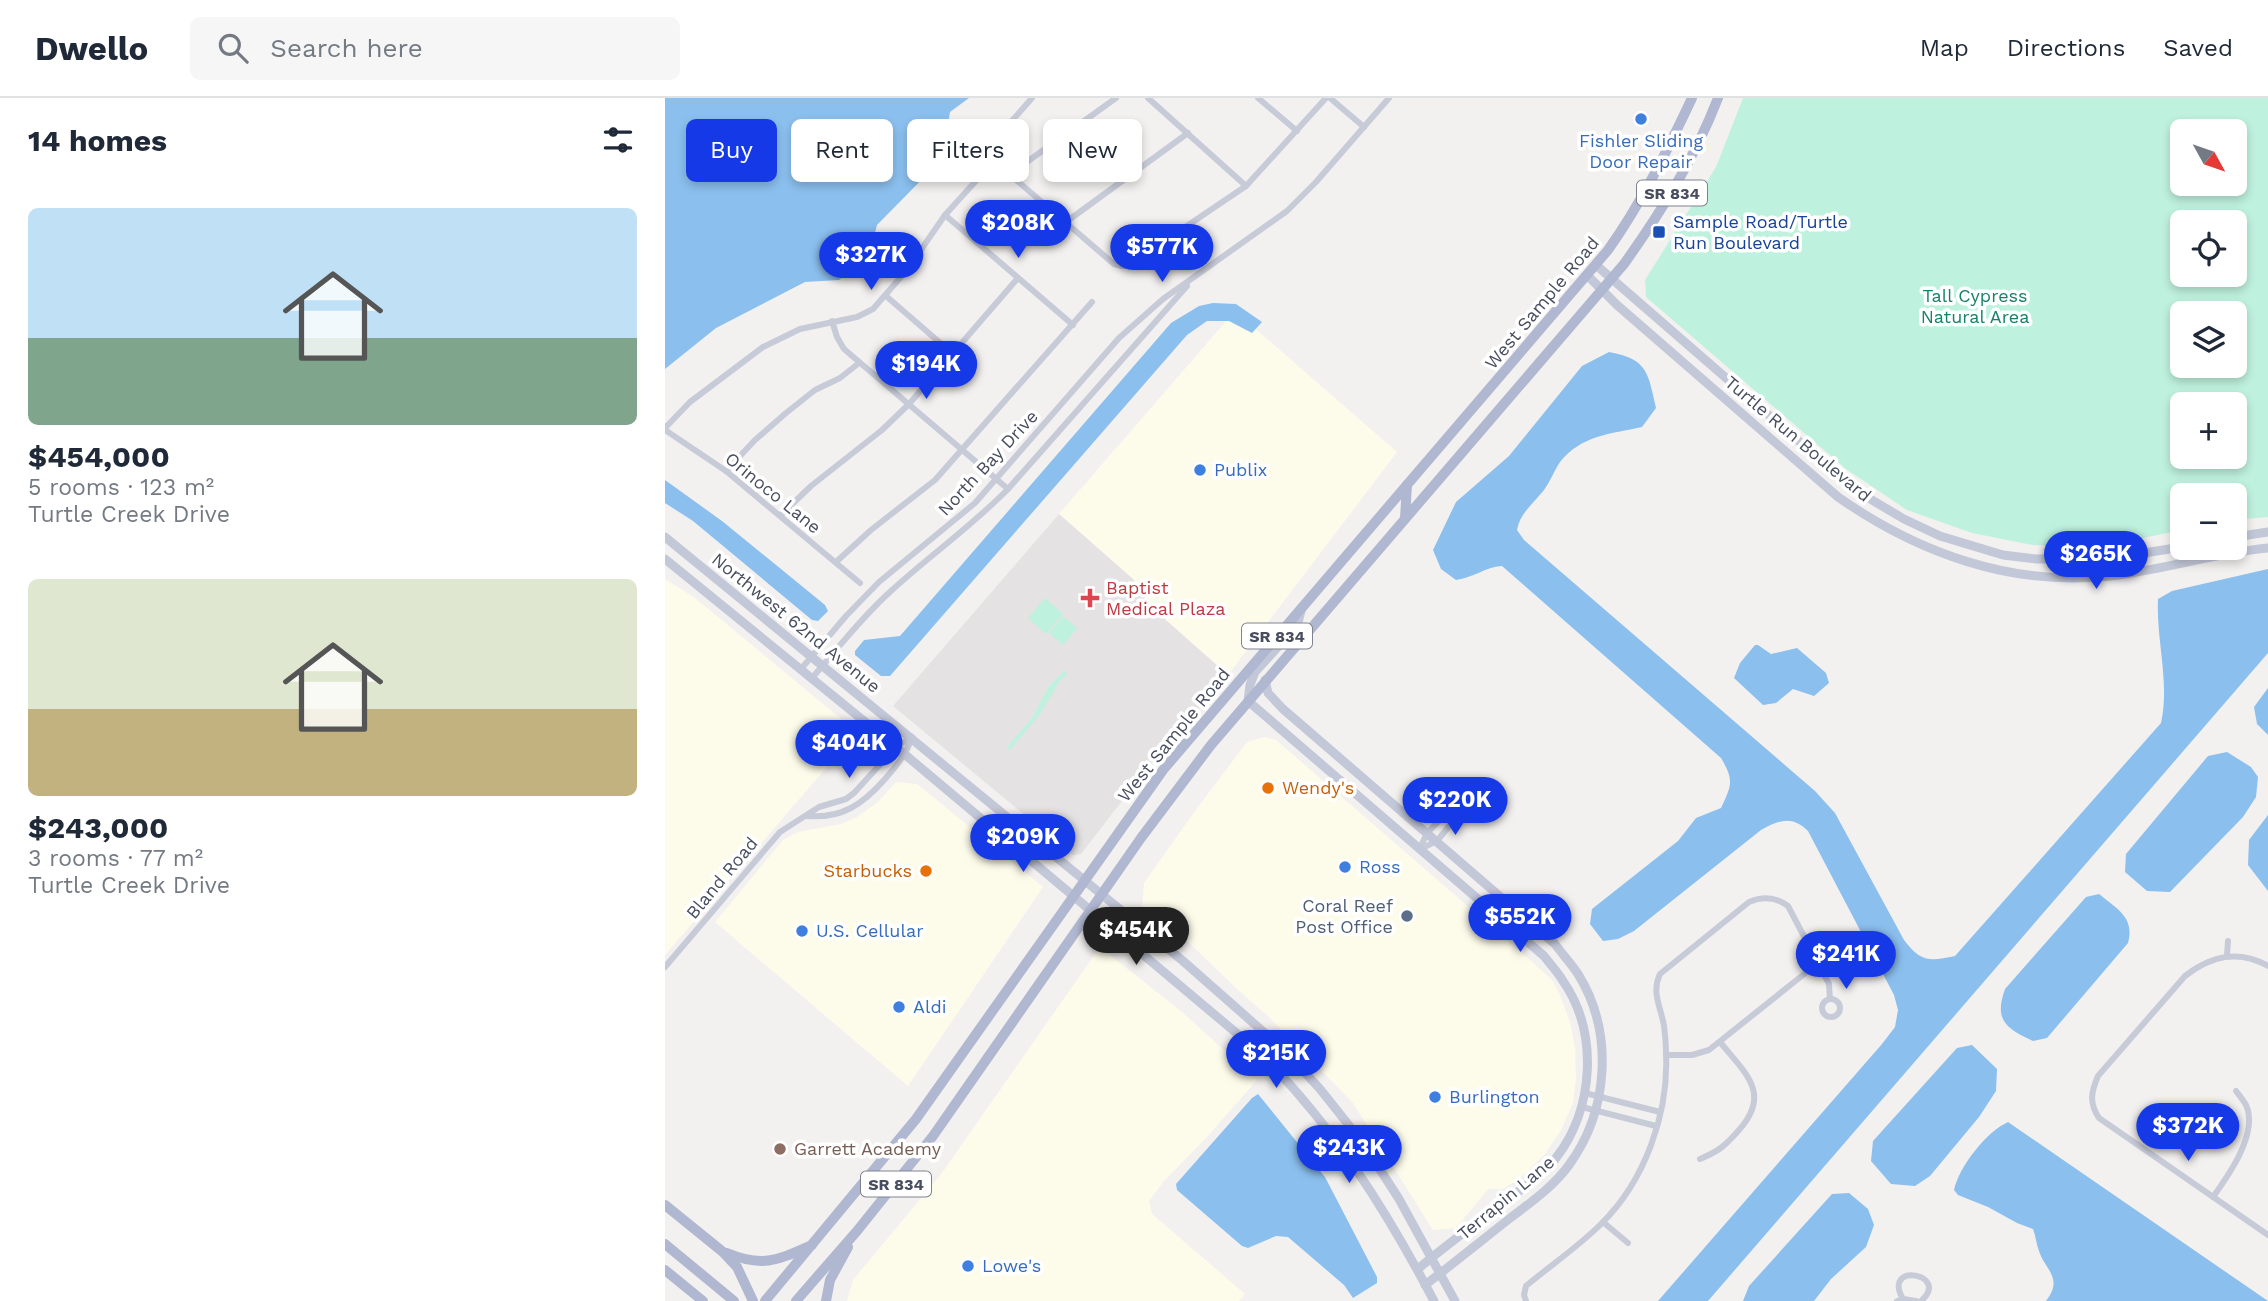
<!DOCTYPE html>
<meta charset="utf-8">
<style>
:root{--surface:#fff;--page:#f6f6f7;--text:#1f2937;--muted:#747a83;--line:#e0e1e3;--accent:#1639e8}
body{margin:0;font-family:"Work Sans",sans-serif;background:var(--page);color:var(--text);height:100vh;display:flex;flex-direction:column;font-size:26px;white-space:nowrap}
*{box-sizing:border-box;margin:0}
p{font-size:23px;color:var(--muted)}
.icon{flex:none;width:38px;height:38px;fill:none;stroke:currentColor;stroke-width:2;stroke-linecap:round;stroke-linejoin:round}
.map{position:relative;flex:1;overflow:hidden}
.panel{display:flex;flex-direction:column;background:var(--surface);width:665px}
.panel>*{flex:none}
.top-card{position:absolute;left:21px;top:21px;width:665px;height:63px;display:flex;gap:14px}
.needle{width:46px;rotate:130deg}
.controls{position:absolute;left:1505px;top:21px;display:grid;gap:14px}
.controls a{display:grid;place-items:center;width:77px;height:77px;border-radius:10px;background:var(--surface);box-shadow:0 4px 10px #0003;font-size:35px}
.price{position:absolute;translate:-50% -60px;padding:0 16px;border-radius:24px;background:var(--accent);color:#fff;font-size:23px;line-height:46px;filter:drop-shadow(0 2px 4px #0008)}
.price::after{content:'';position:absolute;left:50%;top:42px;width:21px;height:16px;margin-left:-10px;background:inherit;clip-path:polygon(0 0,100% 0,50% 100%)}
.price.on{background:#222;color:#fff}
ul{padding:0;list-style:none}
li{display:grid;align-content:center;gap:14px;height:371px;padding:0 28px}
li span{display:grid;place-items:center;height:217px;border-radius:10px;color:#555}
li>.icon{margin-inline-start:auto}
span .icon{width:126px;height:126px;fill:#fffc;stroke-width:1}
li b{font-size:30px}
h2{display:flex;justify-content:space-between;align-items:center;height:84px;padding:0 28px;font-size:30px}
.tag{padding:0 24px;border-radius:10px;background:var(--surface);box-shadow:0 4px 10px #0003;font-size:24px;line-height:63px}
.tag.on{background:var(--accent);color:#fff}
header{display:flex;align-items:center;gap:42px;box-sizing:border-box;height:98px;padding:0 35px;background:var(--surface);border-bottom:2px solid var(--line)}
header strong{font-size:33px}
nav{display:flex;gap:38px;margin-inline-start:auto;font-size:24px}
.search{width:490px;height:63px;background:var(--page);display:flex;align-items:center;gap:18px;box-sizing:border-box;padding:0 24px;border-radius:10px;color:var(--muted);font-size:26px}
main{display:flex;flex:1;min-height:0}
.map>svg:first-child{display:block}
.commercial{fill:#fdfceb}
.education{fill:#e4e2e2}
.green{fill:#bff1df;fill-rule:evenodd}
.water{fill:#8bbfee}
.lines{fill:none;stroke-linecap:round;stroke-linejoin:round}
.street{stroke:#c7cbd8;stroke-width:6}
.secondary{stroke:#c3c8d9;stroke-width:9}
.primary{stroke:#b0b7d0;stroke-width:10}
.shop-dot{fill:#3f7fe0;stroke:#fff;stroke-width:2.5}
.transit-dot{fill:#1a4fb4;stroke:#fff;stroke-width:2.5}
.health-dot{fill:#e0444e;stroke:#fff;stroke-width:2.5}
.food-dot{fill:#e8710a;stroke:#fff;stroke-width:2.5}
.service-dot{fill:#5c6f8a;stroke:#fff;stroke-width:2.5}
.education-dot{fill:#8d6e63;stroke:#fff;stroke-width:2.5}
.labels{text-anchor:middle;stroke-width:7;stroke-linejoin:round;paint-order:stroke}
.shield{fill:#fff;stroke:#7f838f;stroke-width:2}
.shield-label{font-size:16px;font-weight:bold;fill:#484e5f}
.shop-label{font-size:18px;fill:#366cbe;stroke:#fff;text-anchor:start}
.transit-label{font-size:18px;fill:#164399;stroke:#fff;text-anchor:start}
.park-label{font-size:18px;fill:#158369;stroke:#fff}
.street-label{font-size:18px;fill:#484e5f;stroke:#fff}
.health-label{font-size:18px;fill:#be3a42;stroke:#fff;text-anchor:start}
.food-label{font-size:18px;fill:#c56008;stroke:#fff;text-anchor:start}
.service-label{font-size:18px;fill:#4e5e75;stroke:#fff;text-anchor:end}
.education-label{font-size:18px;fill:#785e54;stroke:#fff;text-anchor:start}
</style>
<header>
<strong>Dwello</strong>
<div class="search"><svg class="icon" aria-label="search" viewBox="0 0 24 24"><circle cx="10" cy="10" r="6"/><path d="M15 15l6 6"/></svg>Search here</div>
<nav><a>Map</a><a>Directions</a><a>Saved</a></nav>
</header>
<main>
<section class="panel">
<h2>14 homes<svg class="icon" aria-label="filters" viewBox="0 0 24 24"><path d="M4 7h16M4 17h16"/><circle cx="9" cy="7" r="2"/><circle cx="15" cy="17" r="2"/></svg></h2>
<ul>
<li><span style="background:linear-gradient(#bfe0f5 60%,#7fa58c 0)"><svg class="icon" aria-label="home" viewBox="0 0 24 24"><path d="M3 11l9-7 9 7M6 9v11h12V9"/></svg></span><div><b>$454,000</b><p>5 rooms · 123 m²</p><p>Turtle Creek Drive</p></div></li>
<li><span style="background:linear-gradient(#dfe7d0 60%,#c2b280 0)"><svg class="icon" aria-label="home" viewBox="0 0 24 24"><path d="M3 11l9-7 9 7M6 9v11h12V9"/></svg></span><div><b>$243,000</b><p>3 rooms · 77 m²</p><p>Turtle Creek Drive</p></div></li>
</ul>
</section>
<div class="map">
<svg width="1603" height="1203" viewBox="0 0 1603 1203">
<rect width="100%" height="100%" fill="#f3f1f0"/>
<g class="commercial">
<polygon points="570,213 732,354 563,577 485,508 468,481 394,416"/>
<polygon points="0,481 30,500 192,634 0,857"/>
<polygon points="600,639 611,642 866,863 887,882 895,897 905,924 910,949 911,980 908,1005 896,1032 880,1056 855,1080 838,1091 823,1091 791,1130 768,1132 688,1005 603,918 571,890 516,837 477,809 479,785 530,713 582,644"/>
<polygon points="231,684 252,686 378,789 243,988 50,824 118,742 133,734 176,726 192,719 213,704"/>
<polygon points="435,849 517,914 592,982 541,1040 499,1083 484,1103 487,1116 580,1196 574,1203 182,1203 188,1182 277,1075"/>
</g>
<polygon class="education" points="394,416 468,481 485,508 563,577 495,654 416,756 408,757 228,608"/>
<g class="green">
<path d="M1078 0H1603V419L1570 422V397H1517V432L1458 444 1413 448 1367 447 1307 435 1242 412 1181 371 981 199 980 182 1051 69ZM1570 33V86H1517V33ZM1570 124V177H1517V124ZM1517 215H1570V268H1517ZM1570 306V359H1517V306Z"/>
<polygon points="380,500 398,516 381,536 363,520"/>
<polygon points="398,518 412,530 398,547 384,535"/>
<polygon points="400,572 402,576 394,584 375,616 346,651 343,651 343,648 367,620 384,588"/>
</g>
<g class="water">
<polygon points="0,0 304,0 285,14 277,61 212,127 204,159 174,182 140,184 51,230 0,271"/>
<polygon points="548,205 571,206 597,224 587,235 564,223 542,223 522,237 225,578 216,578 190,557 190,553 199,542 235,538 506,225 534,208"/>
<path d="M944 254C983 261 983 275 991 310L977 329C945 336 917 337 895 364 889 373 885 384 879 392 868 406 855 415 852 432L859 442 1150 693 1170 715 1239 842C1255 863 1263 864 1290 858L1496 625C1505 585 1491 542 1493 501L1507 493 1603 471V555L1043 1203H993L1217 946 1230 929 1233 912 1229 897 1143 733C1127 717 1114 722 1096 732L969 833 953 841 938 843 925 826 927 811 1013 743 1031 720 1056 710C1067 687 1069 682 1056 660L837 468C820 469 808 480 791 482L776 471 768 452 791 404 844 358 917 268Z"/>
<polygon points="0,382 57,423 160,507 163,513 153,523 147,522 28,423 0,405"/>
<polygon points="1090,547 1093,547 1106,556 1132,550 1161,575 1164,585 1149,598 1128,591 1111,605 1098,607 1069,580 1075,565"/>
<polygon points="1603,590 1603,637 1592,626 1589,609"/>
<polygon points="1562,654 1586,669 1593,679 1591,699 1578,719 1505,794 1482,793 1460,774 1461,756 1543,658"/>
<polygon points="1603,717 1603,793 1583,767 1584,742"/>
<path d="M1434 796C1452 811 1470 819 1463 845L1382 940 1368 943C1340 930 1329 922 1340 891L1421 799Z"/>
<polygon points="1307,947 1332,971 1331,993 1314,1019 1265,1078 1250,1088 1226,1086 1206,1063 1208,1043 1292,950"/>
<polygon points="593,996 660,1079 712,1179 712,1185 688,1200 679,1187 623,1139 611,1138 583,1150 577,1148 512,1092 511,1086 587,1000"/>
<path d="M1343 1024 1603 1203H1381C1399 1180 1380 1172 1374 1153 1371 1146 1371 1138 1368 1131L1352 1125 1323 1109 1293 1097 1289 1092C1294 1069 1321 1034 1343 1024Z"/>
<polygon points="1184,1095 1203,1111 1209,1127 1201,1149 1166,1181 1149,1203 1078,1203 1084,1188 1167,1096"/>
</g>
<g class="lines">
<g class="street">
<polyline points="483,0 581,88"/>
<polyline points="593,0 632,33"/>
<polyline points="665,0 699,29"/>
<polyline points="329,63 449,166 457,168 464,167 581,88 661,0"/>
<polyline points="345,76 451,0"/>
<polyline points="280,117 408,227"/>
<polyline points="401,124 523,35"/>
<polyline points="221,198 288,256"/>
<polyline points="167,223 172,239 179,251 343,391"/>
<polyline points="0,330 25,304 98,249 135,231 192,219 208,211 242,172 280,117 329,63 332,47 339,32 367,0"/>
<polyline points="0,332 61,373 195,485"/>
<polyline points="61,373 90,342 121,315 150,292 175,280 194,265"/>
<polyline points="116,417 146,388 217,332 244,306 353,180"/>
<polyline points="171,464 206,432 270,382 427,204"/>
<polyline points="136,571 181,518 214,484 310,405 454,240 498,201 622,113 651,84 724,0"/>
<path d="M147 580C173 550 197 519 226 493 264 458 307 428 343 391L522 188"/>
<path d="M142 718C177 721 198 706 220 681 232 667 241 657 247 639"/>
<polyline points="755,750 762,735 786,711"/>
<polyline points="755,751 772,743 793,717"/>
<polyline points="1562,857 1563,843"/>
<path d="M1603 868C1573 851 1546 858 1520 878L1433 978C1426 994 1424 1005 1434 1020L1603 1137"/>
<polyline points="0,869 115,734 154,709 181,701 189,695 231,649 247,639"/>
<circle cx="1166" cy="910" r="9"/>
<polyline points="1001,957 1027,957 1044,952 1153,865"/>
<polyline points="920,995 995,1014"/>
<polyline points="917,1009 991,1028"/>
<path d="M1035 1061C1054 1053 1060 1048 1074 1032 1107 995 1080 975 1055 944"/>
<path d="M1548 1099C1563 1078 1594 1035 1581 1007 1578 1002 1574 997 1571 993"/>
<polyline points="938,1124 963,1145"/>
<path d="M1238 1201C1216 1163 1287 1176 1256 1203"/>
<path d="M861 1203 859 1197 861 1188C886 1167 913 1149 936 1126 980 1083 1004 1015 1001 955 1001 946 1000 936 999 928 996 909 986 895 995 876L1084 804C1098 798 1111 799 1123 808L1164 886 1165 901"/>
<polyline points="1232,1203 1238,1201 1251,1203"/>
</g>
<g class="secondary">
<polyline points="931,167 1190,392 1239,421 1275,438 1338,457 1371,461 1447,460 1517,449"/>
<path d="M923 178 952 207 1173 399C1253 455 1347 489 1445 478 1498 472 1550 455 1603 450"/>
<polyline points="0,439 518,863 619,952 655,991 698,1045 734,1101 790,1203"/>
<polyline points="1570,439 1603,434"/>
<path d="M0 461 231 649 594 954C668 1027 721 1112 769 1203"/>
<path d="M637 509 632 528 590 574 585 587 583 603 879 858C885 866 893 874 898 883 934 935 929 1011 891 1060 878 1077 859 1089 842 1102 812 1125 781 1147 753 1171"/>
<path d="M600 582 603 595 618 611 890 846C897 856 906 865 913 876 949 934 944 1012 904 1067 889 1088 865 1105 844 1121 816 1143 789 1165 760 1187"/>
<polyline points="674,1046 688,1049 698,1045"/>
</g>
<g class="primary">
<polyline points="740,420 742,387"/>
<polyline points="0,1107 58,1154 72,1169 88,1203"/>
<polyline points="0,1146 69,1203"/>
<path d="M62 1155C98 1170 113 1162 147 1147"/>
<polyline points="0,1172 38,1203"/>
<path d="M100 1203 251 1021 498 672 943 152C977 104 1002 53 1027 0"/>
<path d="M131 1203 192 1133 268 1038 476 740 546 647 959 166C996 114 1030 60 1053 0"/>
<polyline points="161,1203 165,1182 183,1149"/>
</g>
</g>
<g class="shop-dot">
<circle cx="976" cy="21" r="7"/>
<circle cx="535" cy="372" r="7"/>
<circle cx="680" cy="769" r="7"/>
<circle cx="137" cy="833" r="7"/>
<circle cx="234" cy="909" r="7"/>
<circle cx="770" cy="999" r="7"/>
<circle cx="303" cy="1168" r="7"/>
</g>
<rect class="transit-dot" x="987" y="127" width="14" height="14" rx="3.5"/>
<path class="health-dot" d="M421.5 489.5h7v7h7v7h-7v7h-7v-7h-7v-7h7z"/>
<g class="food-dot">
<circle cx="603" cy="690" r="7"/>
<circle cx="261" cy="773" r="7"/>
</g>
<circle class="service-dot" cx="742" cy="818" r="7"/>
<circle class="education-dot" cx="115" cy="1051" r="7"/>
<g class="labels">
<g class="shield">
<rect x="972" y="82.5" width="70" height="25" rx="5"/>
<rect x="577" y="525.5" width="70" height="25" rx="5"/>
<rect x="196" y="1073.5" width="70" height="25" rx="5"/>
</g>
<g class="shield-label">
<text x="1007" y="101">SR 834</text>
<text x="612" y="544">SR 834</text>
<text x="231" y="1092">SR 834</text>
</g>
<g class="shop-label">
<text x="976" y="49" text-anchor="middle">Fishler Sliding<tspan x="976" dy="21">Door Repair</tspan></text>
<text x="549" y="378">Publix</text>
<text x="694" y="775">Ross</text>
<text x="151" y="839">U.S. Cellular</text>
<text x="248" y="915">Aldi</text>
<text x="784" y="1005">Burlington</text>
<text x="317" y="1174">Lowe's</text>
</g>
<g class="transit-label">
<text x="1008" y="130">Sample Road/Turtle<tspan x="1008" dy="21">Run Boulevard</tspan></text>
</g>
<g class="park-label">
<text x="1310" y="204">Tall Cypress<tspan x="1310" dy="21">Natural Area</tspan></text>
</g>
<g class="street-label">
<text transform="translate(877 205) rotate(-50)" y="6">West Sample Road</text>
<text transform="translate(1133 341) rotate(40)" y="6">Turtle Run Boulevard</text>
<text transform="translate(323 365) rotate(-47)" y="6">North Bay Drive</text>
<text transform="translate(108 395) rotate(39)" y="6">Orinoco Lane</text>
<text transform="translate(131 525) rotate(39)" y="6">Northwest 62nd Avenue</text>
<text transform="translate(509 637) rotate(-51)" y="6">West Sample Road</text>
<text transform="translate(57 780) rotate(-50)" y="6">Bland Road</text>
<text transform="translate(841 1100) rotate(-40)" y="6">Terrapin Lane</text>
</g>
<g class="health-label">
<text x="441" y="496">Baptist<tspan x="441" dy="21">Medical Plaza</tspan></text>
</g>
<g class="food-label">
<text x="617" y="696">Wendy's</text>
<text x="247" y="779" text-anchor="end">Starbucks</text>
</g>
<g class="service-label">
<text x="728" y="814">Coral Reef<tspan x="728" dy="21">Post Office</tspan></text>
</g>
<g class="education-label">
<text x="129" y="1057">Garrett Academy</text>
</g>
</g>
</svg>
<div class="controls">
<a><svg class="needle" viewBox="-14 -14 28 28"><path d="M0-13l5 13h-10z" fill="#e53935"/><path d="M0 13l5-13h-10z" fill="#747a83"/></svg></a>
<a><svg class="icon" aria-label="locate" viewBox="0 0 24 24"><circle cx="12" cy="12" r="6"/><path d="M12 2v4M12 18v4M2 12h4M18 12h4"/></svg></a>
<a><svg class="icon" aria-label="layers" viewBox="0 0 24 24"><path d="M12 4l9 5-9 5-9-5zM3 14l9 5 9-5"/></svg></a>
<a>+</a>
<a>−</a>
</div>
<b class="price" style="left:353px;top:162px">$208K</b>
<b class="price" style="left:497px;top:186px">$577K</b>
<b class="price" style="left:206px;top:194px">$327K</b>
<b class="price" style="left:261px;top:303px">$194K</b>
<b class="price" style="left:1431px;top:493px">$265K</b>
<b class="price" style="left:184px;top:682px">$404K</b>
<b class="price" style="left:790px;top:739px">$220K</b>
<b class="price" style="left:358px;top:776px">$209K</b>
<b class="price" style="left:855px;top:856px">$552K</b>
<b class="price on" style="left:471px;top:869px">$454K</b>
<b class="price" style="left:1181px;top:893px">$241K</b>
<b class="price" style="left:611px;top:992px">$215K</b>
<b class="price" style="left:1523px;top:1065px">$372K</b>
<b class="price" style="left:684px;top:1087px">$243K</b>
<div class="top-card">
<a class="tag on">Buy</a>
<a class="tag">Rent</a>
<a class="tag">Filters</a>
<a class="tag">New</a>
</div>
</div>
</main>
